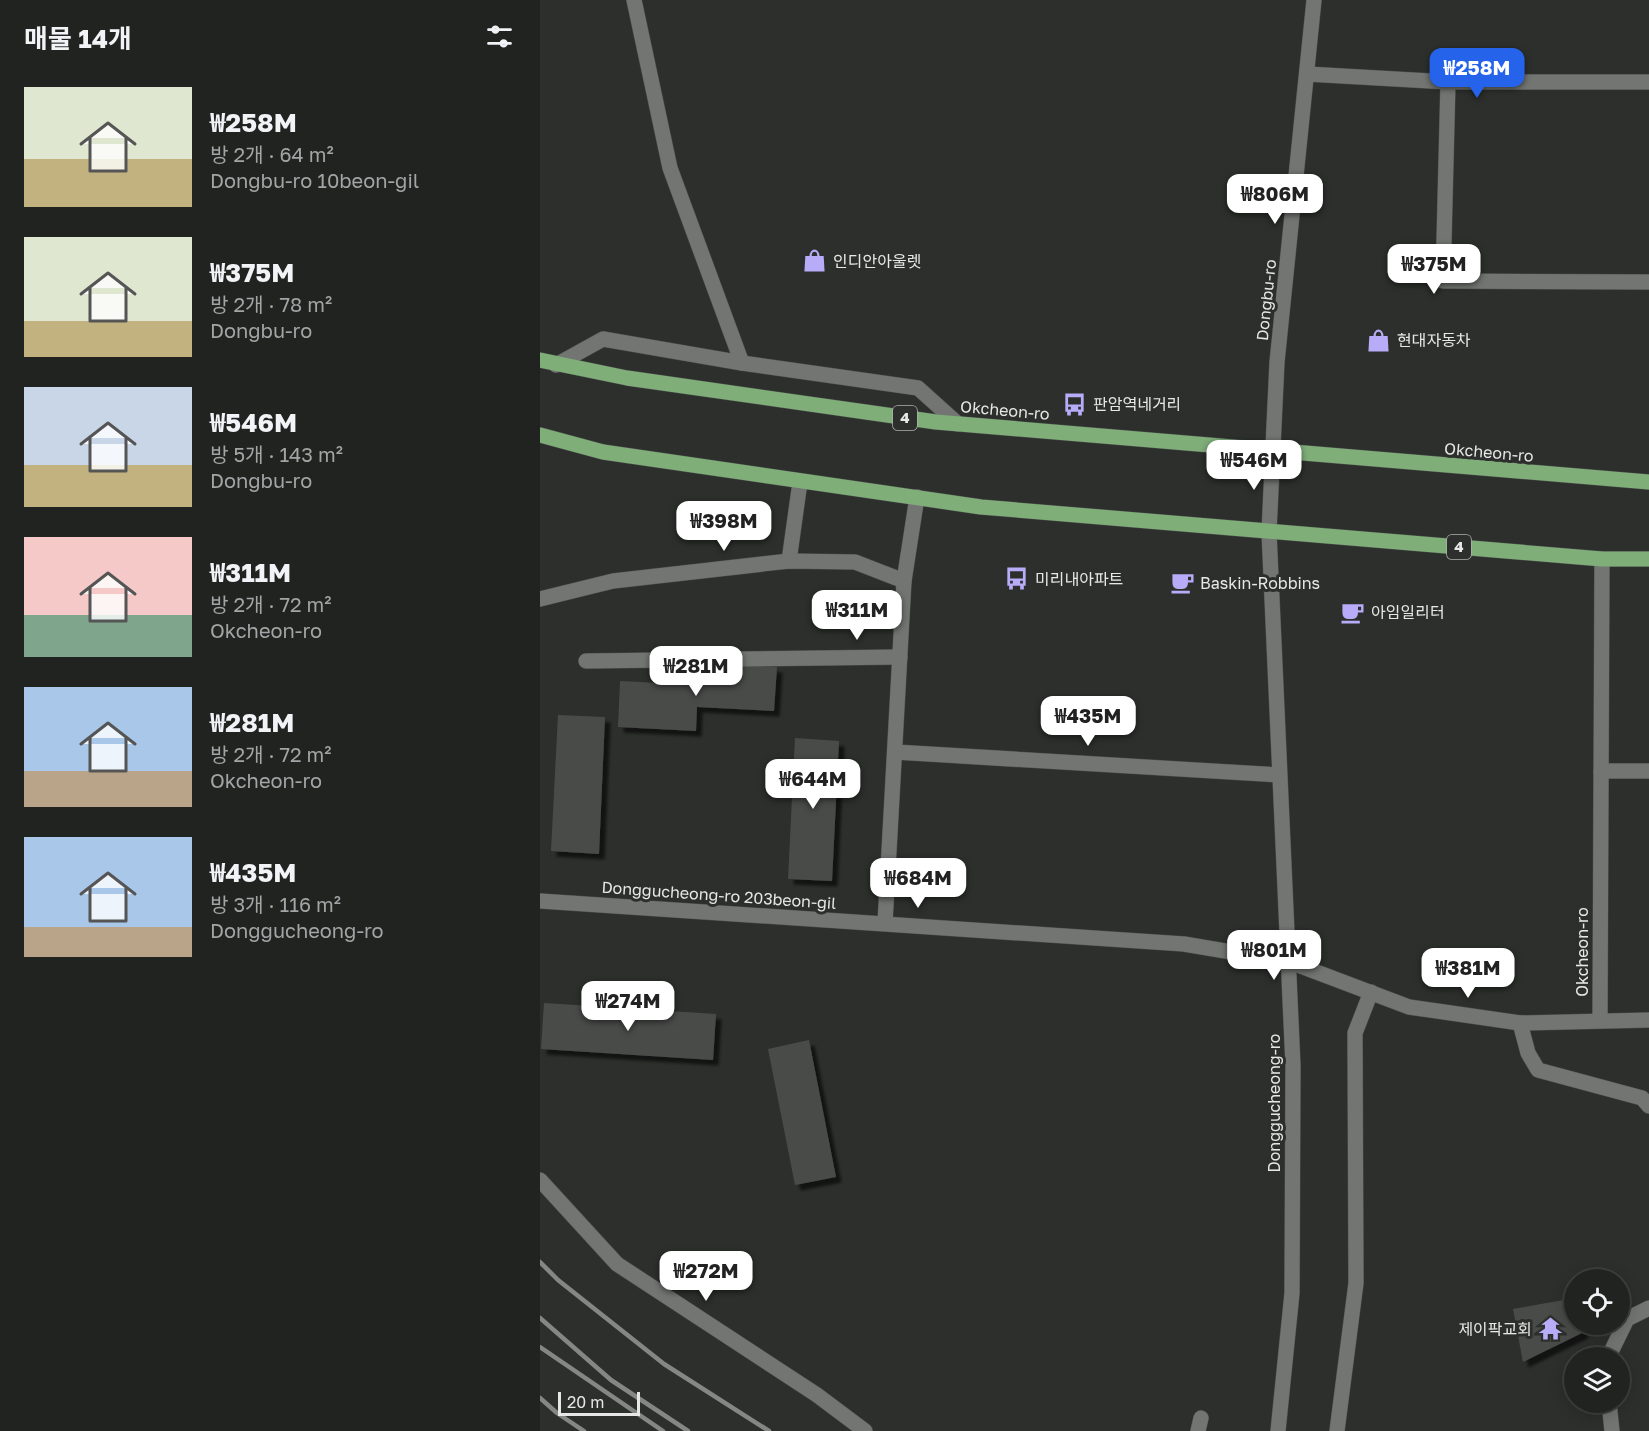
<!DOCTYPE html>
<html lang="ko">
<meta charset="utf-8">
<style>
:root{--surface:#212321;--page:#292b2a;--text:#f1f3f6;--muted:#a2a4a5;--line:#3e403f;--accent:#2563eb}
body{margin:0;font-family:"Golos Text","Noto Sans KR",sans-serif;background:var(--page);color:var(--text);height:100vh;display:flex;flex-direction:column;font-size:22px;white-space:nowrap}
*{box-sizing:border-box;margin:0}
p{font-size:20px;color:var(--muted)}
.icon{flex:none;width:33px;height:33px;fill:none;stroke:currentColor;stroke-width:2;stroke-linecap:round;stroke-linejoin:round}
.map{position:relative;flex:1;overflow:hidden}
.panel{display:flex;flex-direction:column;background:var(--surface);width:540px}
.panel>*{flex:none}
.tools{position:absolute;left:1024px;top:1269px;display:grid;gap:12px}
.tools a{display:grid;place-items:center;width:66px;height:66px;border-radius:50%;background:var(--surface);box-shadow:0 3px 15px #0003,0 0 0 2px var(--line);font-size:30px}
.scale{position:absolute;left:18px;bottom:15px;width:82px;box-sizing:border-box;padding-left:6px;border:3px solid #e6e7e6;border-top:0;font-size:16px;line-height:21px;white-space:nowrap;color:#e6e7e6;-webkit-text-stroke:4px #2c2f2c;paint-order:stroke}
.price{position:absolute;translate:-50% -51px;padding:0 14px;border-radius:12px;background:#fff;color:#222;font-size:20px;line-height:39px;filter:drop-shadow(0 2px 3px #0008)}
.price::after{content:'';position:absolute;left:50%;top:36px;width:18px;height:14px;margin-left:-9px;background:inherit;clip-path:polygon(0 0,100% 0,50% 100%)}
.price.on{background:var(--accent);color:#fff}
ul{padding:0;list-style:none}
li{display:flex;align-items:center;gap:18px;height:150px;padding:0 24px}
li span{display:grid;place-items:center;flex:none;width:168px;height:120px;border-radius:0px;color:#555}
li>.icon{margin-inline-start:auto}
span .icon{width:72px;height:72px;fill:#fffc;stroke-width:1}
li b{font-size:26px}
h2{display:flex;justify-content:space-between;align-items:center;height:72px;padding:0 24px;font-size:26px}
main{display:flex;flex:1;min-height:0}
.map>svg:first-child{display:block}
.building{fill:#494c49;filter:url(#shadow)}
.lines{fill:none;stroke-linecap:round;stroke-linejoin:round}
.service-casing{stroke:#4b4d4b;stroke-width:16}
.minor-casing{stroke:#4b4d4b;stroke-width:16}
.tertiary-casing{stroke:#4b4d4b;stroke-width:16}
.secondary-casing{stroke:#4b4d4b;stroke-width:16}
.primary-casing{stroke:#4b4d4b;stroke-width:16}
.service{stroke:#727572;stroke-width:15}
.minor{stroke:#727572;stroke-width:15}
.tertiary{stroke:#727572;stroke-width:15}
.secondary{stroke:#727572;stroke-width:15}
.primary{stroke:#7fae79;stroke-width:15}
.rail{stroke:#858785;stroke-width:4.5}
.labels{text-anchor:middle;stroke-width:6;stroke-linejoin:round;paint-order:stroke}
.shield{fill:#2c2f2c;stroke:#aeb0ae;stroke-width:1.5}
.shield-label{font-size:15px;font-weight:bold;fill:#e6e7e6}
.poi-label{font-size:16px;fill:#e6e7e6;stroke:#2c2f2c;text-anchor:start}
.street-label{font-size:16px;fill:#e6e7e6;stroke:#2c2f2c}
</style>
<main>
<section class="panel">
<h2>매물 14개<svg class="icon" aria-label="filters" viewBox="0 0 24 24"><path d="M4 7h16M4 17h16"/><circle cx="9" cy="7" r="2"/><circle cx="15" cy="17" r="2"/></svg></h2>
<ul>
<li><span style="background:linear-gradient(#dfe7d0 60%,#c2b280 0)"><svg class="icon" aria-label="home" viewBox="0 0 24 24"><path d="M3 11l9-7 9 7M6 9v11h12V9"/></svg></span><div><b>₩258M</b><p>방 2개 · 64 m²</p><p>Dongbu-ro 10beon-gil</p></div></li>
<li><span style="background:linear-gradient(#dfe7d0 70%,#c2b280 0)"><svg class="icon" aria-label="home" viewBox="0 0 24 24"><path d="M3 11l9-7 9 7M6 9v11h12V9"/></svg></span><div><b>₩375M</b><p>방 2개 · 78 m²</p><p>Dongbu-ro</p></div></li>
<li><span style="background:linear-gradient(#c9d6e8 65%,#c2b280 0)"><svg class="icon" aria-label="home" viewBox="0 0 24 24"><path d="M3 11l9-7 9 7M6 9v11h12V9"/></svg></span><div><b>₩546M</b><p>방 5개 · 143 m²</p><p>Dongbu-ro</p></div></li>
<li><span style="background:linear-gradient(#f6c9c9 65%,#7fa58c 0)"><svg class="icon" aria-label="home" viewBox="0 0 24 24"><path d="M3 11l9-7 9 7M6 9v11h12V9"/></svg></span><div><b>₩311M</b><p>방 2개 · 72 m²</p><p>Okcheon-ro</p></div></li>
<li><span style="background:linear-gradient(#a9c7e8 70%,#b9a48a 0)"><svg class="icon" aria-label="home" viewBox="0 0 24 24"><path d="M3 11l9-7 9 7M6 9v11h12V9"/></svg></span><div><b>₩281M</b><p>방 2개 · 72 m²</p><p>Okcheon-ro</p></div></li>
<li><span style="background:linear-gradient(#a9c7e8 75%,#b9a48a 0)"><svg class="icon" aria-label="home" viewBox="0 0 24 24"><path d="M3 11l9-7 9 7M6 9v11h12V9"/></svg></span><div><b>₩435M</b><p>방 3개 · 116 m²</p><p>Donggucheong-ro</p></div></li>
</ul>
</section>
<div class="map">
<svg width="1109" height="1431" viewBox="0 0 1109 1431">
<defs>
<filter id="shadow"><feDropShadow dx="5.5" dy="5.5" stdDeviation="1.5" flood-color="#0009"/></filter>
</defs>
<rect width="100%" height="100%" fill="#2c2f2c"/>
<g class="building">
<polygon points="159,664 237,667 234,711 157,707 156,731 78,727 80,681 158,685"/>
<polygon points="18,715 65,717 59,854 11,851"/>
<polygon points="255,738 299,741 292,881 248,879"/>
<polygon points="4,1003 176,1014 173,1060 1,1049"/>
<polygon points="269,1040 296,1177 255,1185 228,1049"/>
<polygon points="1035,1298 1035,1324 1044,1324 1042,1333 983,1362 973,1309"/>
</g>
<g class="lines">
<defs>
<g id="service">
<polyline points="94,0 130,168 202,363 378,388 418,424"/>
<polyline points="16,365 63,339 202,363"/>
<polyline points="1061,771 1109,771"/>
</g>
<g id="minor">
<polyline points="908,82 903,281 1109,282"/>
<polyline points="249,561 260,482"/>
<polyline points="0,599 73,581 249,561 315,562 364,581"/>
<polyline points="46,661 360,657"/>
<polyline points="355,752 739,775"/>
<polyline points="0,901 644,944 750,962 869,1007 980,1023 1109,1020"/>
<polyline points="345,923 364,581 377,497"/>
<polyline points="1060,1020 1062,559"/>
<polyline points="980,1023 988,1053 998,1070 1102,1098 1109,1106"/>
<polyline points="1068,1358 1087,1319 1109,1308"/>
<polyline points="1069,1402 1072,1431"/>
<polyline points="658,1431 661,1418"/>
<polyline points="797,1431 816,1283 815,1033 831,992"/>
</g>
<g id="tertiary">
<polyline points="767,74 908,82 1109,82"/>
<polyline points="0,1180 77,1264 277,1395 325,1431"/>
</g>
<polyline id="secondary" points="738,1431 752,1293 753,1066 729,532 737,362 774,0"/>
<g id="primary">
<polyline points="0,360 87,378 396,422 1109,482"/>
<polyline points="0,435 63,452 441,507 1062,559 1109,559"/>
</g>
</defs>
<use href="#service" class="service-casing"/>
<use href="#minor" class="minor-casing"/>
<use href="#tertiary" class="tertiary-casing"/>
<use href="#secondary" class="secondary-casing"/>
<use href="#primary" class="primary-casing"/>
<use href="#service" class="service"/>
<use href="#minor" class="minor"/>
<use href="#tertiary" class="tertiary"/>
<use href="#secondary" class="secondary"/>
<use href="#primary" class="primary"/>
<g class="rail">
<polyline points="0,1262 18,1280 124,1364 229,1431"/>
<polyline points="0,1318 71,1380 148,1431"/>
<polyline points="0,1347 123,1431"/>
<polyline points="0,1398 17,1413 44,1431"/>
</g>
</g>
<defs>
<symbol id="shop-bare" viewBox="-9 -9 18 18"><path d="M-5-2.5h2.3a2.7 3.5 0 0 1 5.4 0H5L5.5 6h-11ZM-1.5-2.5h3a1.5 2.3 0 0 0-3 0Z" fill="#b8abf7" stroke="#2c2f2c" stroke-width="2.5" paint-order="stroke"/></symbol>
<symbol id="bus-bare" viewBox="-9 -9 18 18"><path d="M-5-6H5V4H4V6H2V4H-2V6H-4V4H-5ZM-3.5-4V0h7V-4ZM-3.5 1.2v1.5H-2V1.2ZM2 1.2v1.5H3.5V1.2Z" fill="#b8abf7" stroke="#2c2f2c" stroke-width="2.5" paint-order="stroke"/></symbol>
<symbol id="cafe-bare" viewBox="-9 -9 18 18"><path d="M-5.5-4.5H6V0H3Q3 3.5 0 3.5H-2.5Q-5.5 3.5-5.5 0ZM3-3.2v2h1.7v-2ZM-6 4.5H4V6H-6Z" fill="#b8abf7" stroke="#2c2f2c" stroke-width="2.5" paint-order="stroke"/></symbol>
<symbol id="temple-bare" viewBox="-9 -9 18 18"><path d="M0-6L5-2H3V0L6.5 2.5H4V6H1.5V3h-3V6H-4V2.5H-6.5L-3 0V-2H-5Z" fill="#b8abf7" stroke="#2c2f2c" stroke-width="2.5" paint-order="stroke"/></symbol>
</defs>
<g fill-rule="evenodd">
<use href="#shop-bare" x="258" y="244" width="33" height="33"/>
<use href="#shop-bare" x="822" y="324" width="33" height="33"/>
<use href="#bus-bare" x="518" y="388" width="33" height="33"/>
<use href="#bus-bare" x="460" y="562" width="33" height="33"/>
<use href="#cafe-bare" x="626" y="566" width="33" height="33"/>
<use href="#cafe-bare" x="796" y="596" width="33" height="33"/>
<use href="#temple-bare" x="994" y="1312" width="33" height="33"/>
</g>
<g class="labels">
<g class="shield">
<rect x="353" y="406" width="24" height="24" rx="4.5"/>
<rect x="907" y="535" width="24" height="24" rx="4.5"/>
</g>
<g class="shield-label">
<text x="365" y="423">4</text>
<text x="919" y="552">4</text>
</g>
<g class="poi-label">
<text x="293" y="267">인디안아울렛</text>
<text x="857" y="346">현대자동차</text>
<text x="553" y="410">판암역네거리</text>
<text x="495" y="585">미리내아파트</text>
<text x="660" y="589">Baskin-Robbins</text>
<text x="831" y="618">아임일리터</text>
<text x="992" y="1335" text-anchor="end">제이팍교회</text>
</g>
<g class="street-label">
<text transform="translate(726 300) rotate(-84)" y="6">Dongbu-ro</text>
<text transform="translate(465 410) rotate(5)" y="6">Okcheon-ro</text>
<text transform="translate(949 452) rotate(5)" y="6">Okcheon-ro</text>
<text transform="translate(179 895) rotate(4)" y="6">Donggucheong-ro 203beon-gil</text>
<text transform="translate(1042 952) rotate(-90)" y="6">Okcheon-ro</text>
<text transform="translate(734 1103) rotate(-90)" y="6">Donggucheong-ro</text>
</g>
</g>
</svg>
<div class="tools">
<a><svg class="icon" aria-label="locate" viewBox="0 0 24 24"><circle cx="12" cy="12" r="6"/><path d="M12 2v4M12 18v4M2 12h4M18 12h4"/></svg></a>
<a><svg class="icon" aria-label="layers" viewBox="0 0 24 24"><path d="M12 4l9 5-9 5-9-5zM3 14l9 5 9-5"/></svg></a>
</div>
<div class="scale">20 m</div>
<b class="price on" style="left:937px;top:99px">₩258M</b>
<b class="price" style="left:735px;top:225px">₩806M</b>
<b class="price" style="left:894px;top:295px">₩375M</b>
<b class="price" style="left:714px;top:491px">₩546M</b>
<b class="price" style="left:184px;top:552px">₩398M</b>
<b class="price" style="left:317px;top:641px">₩311M</b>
<b class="price" style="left:156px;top:697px">₩281M</b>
<b class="price" style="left:548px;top:747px">₩435M</b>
<b class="price" style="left:273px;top:810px">₩644M</b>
<b class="price" style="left:378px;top:909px">₩684M</b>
<b class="price" style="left:734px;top:981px">₩801M</b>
<b class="price" style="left:928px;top:999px">₩381M</b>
<b class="price" style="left:88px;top:1032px">₩274M</b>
<b class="price" style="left:166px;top:1302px">₩272M</b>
</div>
</main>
